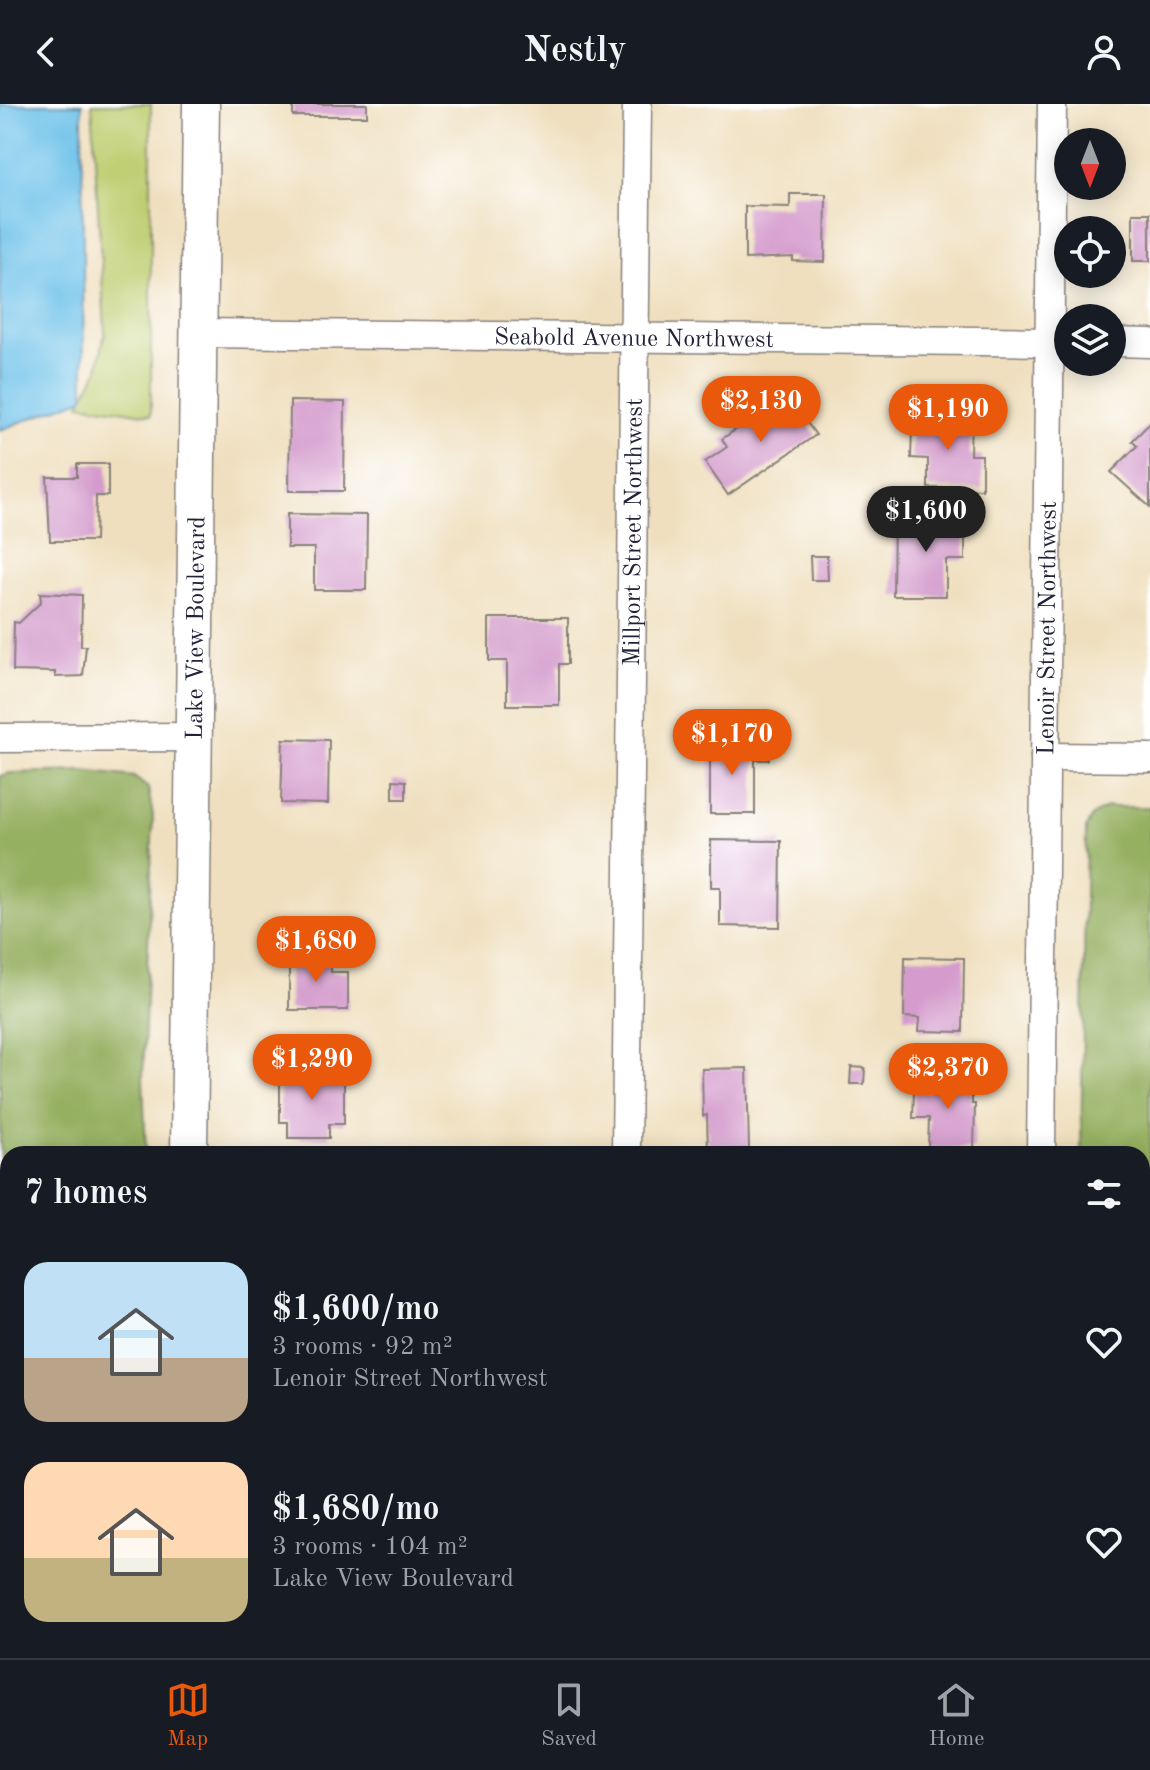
<!DOCTYPE html>
<meta charset="utf-8">
<style>
:root{--surface:#171b24;--page:#242831;--text:#f1f3f6;--muted:#9ea1a6;--line:#363941;--accent:#ea580c}
body{margin:0;font-family:"Old Standard TT",serif;background:var(--page);color:var(--text);height:100vh;display:flex;flex-direction:column;font-size:30px;white-space:nowrap}
*{box-sizing:border-box;margin:0}
p{font-size:26px;color:var(--muted)}
.icon{flex:none;width:44px;height:44px;fill:none;stroke:currentColor;stroke-width:2;stroke-linecap:round;stroke-linejoin:round}
.map{position:relative;flex:1;overflow:hidden}
.sheet{position:absolute;left:0px;top:1042px;width:1150px;height:512px;display:flex;flex-direction:column;background:var(--surface);border-radius:24px 24px 0 0;box-shadow:0 4px 20px #0003}
.sheet>*{flex:none}
.needle{width:52px;rotate:180deg}
.fabs{position:absolute;left:1054px;top:24px;display:grid;gap:16px}
.fabs a{display:grid;place-items:center;width:72px;height:72px;border-radius:50%;background:var(--surface);box-shadow:0 4px 20px #0003;font-size:40px}
.price{position:absolute;translate:-50% -68px;padding:0 18px;border-radius:28px;background:var(--accent);color:#fff;font-size:26px;line-height:52px;filter:drop-shadow(0 2px 4px #0008)}
.price::after{content:'';position:absolute;left:50%;top:48px;width:24px;height:18px;margin-left:-12px;background:inherit;clip-path:polygon(0 0,100% 0,50% 100%)}
.price.on{background:#222;color:#fff}
ul{padding:0;list-style:none}
li{display:flex;align-items:center;gap:24px;height:200px;padding:0 24px}
li span{display:grid;place-items:center;flex:none;width:224px;height:160px;border-radius:24px;color:#555}
li>.icon{margin-inline-start:auto}
span .icon{width:96px;height:96px;fill:#fffc;stroke-width:1}
li b{font-size:34px}
h2{display:flex;justify-content:space-between;align-items:center;height:96px;padding:0 24px;font-size:34px}
header{display:flex;justify-content:space-between;align-items:center;height:104px;padding:0 24px;background:var(--surface);font-size:36px;font-weight:700}
.dock{display:flex;justify-content:space-around;align-items:center;height:112px;border-top:2px solid var(--line);background:var(--surface);font-size:22px;color:var(--muted)}
.dock a{display:grid;justify-items:center;gap:4px}
.dock .on{color:var(--accent)}
.map>svg:first-child{display:block}
.green{fill:#becd6f;stroke:#707855;stroke-width:2}
.forest{fill:#96b062;stroke:#5c694e;stroke-width:2}
.water{fill:#6cc1e9;stroke:#477292;stroke-width:2}
.building{fill:#d49bcc}
.lines{fill:none;stroke-linecap:round;stroke-linejoin:round}
.minor-casing{stroke:#88807c;stroke-width:31}
.tertiary-casing{stroke:#88807c;stroke-width:39}
.minor{stroke:#fff;stroke-width:28}
.tertiary{stroke:#fff;stroke-width:36}
.labels{text-anchor:middle;stroke-width:8;stroke-linejoin:round;paint-order:stroke}
.street-label{font-size:24px;fill:#22223b;stroke:#fff}
</style>
<header><svg class="icon" aria-label="back" viewBox="0 0 24 24"><path d="M15 5l-7 7 7 7"/></svg>Nestly<svg class="icon" aria-label="person" viewBox="0 0 24 24"><circle cx="12" cy="8" r="4"/><path d="M4 21q1-7 8-7t8 7"/></svg></header>
<div class="map">
<svg width="1150" height="1554" viewBox="0 0 1150 1554">
<rect width="100%" height="100%" fill="#fff"/>
<filter id="ink" filterUnits="userSpaceOnUse"><feTurbulence type="fractalNoise" baseFrequency=".0125" numOctaves="2"/><feDisplacementMap in="SourceGraphic" scale="16" xChannelSelector="R" yChannelSelector="G"/><feConvolveMatrix kernelMatrix="1 2 1 2 8 2 1 2 1" color-interpolation-filters="sRGB"/></filter>
<filter id="wash" filterUnits="userSpaceOnUse"><feTurbulence type="fractalNoise" baseFrequency=".006" numOctaves="4" result="noise"/><feDisplacementMap in="SourceGraphic" scale="32" xChannelSelector="R" yChannelSelector="G"/><feGaussianBlur stdDeviation="1.8" result="paint"/><feColorMatrix in="noise" values="0 0 0 0 0 0 0 0 0 0 0 0 0 0 0 0 0 1.4 0 .05"/><feComposite in="paint" operator="in"/></filter>
<g filter="url(#wash)">
<rect width="100%" height="100%" fill="#efdfbe"/>
<polygon class="green" points="92,0 151,0 151,311 80,300 98,265 105,227"/>
<g class="forest">
<polygon points="84,667 134,673 148,684 153,712 143,973 146,1050 8,1050 8,1546 144,1546 144,1554 0,1554 0,1117 4,1089 0,1039 0,672 10,669"/>
<polygon points="1107,703 1150,703 1150,1328 1142,1327 1142,1050 1081,1050 1086,724 1092,712"/>
<rect x="655" y="1546" width="164" height="8"/>
</g>
<polygon class="water" points="0,0 82,0 84,294 0,326"/>
<g id="blocks">
<g class="building">
<rect x="293" y="0" width="74" height="12"/>
<polygon points="790,90 826,90 825,158 793,157 793,153 745,155 745,102 790,103"/>
<rect x="1133" y="109" width="17" height="48"/>
<polygon points="786,291 795,304 803,298 812,311 805,316 816,331 728,391 705,358 727,343 722,335"/>
<polygon points="290,297 345,298 344,387 289,387"/>
<polygon points="928,310 971,310 970,351 982,351 982,385 928,384 928,355 911,354 912,326 928,326"/>
<polygon points="1150,319 1150,403 1111,368 1137,342 1132,337"/>
<polygon points="77,360 108,360 108,392 96,392 95,437 50,437 47,373 77,373"/>
<polygon points="287,410 367,411 366,486 314,486 314,444 287,444"/>
<polygon points="894,413 965,414 965,456 946,456 946,492 893,492"/>
<polygon points="810,452 827,452 828,476 811,476"/>
<polygon points="40,489 82,491 81,542 86,542 83,572 55,573 55,568 13,567 14,518 19,519 41,498"/>
<polygon points="489,514 568,514 568,560 559,560 559,601 507,601 507,557 489,557"/>
<polygon points="283,635 329,636 328,700 281,699"/>
<rect x="710" y="636" width="45" height="74"/>
<polygon points="757,639 770,640 769,656 757,656"/>
<polygon points="393,676 406,677 406,695 393,695"/>
<polygon points="711,736 781,737 780,823 720,822 720,783 711,783"/>
<polygon points="289,850 331,850 331,868 348,868 348,906 289,906"/>
<polygon points="905,853 964,854 963,928 919,927 920,914 904,913"/>
<polygon points="851,963 865,964 864,980 850,980"/>
<polygon points="747,964 749,1045 708,1047 707,1011 703,1012 702,965"/>
<polygon points="280,966 344,966 344,1020 329,1020 329,1034 288,1034 288,1018 280,1018"/>
<polygon points="930,969 972,970 972,1000 975,1000 974,1045 928,1044 929,1014 913,1014 914,987 929,988"/>
<polygon points="1150,1420 1150,1463 1142,1463 1142,1421"/>
<rect x="1142" y="1481" width="8" height="24"/>
<rect x="282" y="1546" width="90" height="8"/>
<rect x="912" y="1546" width="56" height="8"/>
</g>
</g>
</g>
<g filter="url(#ink)">
<use href="#blocks" fill-opacity="0" stroke="#88807c" stroke-width="2"/>
<g class="lines">
<defs>
<g id="minor">
<path id="s1" d="M198 229 1065 238"/>
<polyline points="1112,238 1150,239"/>
<polyline points="0,634 194,633"/>
<polyline points="1045,653 1150,654"/>
<path id="s2" d="M626 1050 637 0"/>
<path id="s3" d="M1041 1050 1052 0"/>
<polyline points="1142,1359 1150,1359"/>
<polyline points="620,1554 620,1546"/>
<polyline points="1035,1554 1036,1546"/>
</g>
<g id="tertiary">
<path id="s4" d="M189 1050 201 0"/>
<polyline points="184,1554 184,1546"/>
</g>
</defs>
<use href="#minor" class="minor-casing"/>
<use href="#tertiary" class="tertiary-casing"/>
<use href="#minor" class="minor"/>
<use href="#tertiary" class="tertiary"/>
</g>
</g>
<g class="labels">
<g class="street-label">
<text dy="8" stroke="none"><textPath href="#s1" startOffset="436">Seabold Avenue Northwest</textPath></text>
<text dy="8" stroke="none"><textPath href="#s2" startOffset="622">Millport Street Northwest</textPath></text>
<text dy="8" stroke="none"><textPath href="#s4" startOffset="526">Lake View Boulevard</textPath></text>
<text dy="8" stroke="none"><textPath href="#s3" startOffset="526">Lenoir Street Northwest</textPath></text>
</g>
</g>
</svg>
<div class="fabs">
<a><svg class="needle" viewBox="-14 -14 28 28"><path d="M0-13l5 13h-10z" fill="#e53935"/><path d="M0 13l5-13h-10z" fill="#9ea1a6"/></svg></a>
<a><svg class="icon" aria-label="locate" viewBox="0 0 24 24"><circle cx="12" cy="12" r="6"/><path d="M12 2v4M12 18v4M2 12h4M18 12h4"/></svg></a>
<a><svg class="icon" aria-label="layers" viewBox="0 0 24 24"><path d="M12 4l9 5-9 5-9-5zM3 14l9 5 9-5"/></svg></a>
</div>
<b class="price" style="left:761px;top:340px">$2,130</b>
<b class="price" style="left:948px;top:348px">$1,190</b>
<b class="price on" style="left:926px;top:450px">$1,600</b>
<b class="price" style="left:732px;top:673px">$1,170</b>
<b class="price" style="left:316px;top:880px">$1,680</b>
<b class="price" style="left:312px;top:998px">$1,290</b>
<b class="price" style="left:948px;top:1007px">$2,370</b>
<section class="sheet">
<h2>7 homes<svg class="icon" aria-label="filters" viewBox="0 0 24 24"><path d="M4 7h16M4 17h16"/><circle cx="9" cy="7" r="2"/><circle cx="15" cy="17" r="2"/></svg></h2>
<ul>
<li><span style="background:linear-gradient(#bfe0f5 60%,#b9a48a 0)"><svg class="icon" aria-label="home" viewBox="0 0 24 24"><path d="M3 11l9-7 9 7M6 9v11h12V9"/></svg></span><div><b>$1,600/mo</b><p>3 rooms · 92 m²</p><p>Lenoir Street Northwest</p></div><svg class="icon" aria-label="heart" viewBox="0 0 24 24"><path d="M12 20l-8-8c-3-5 5-10 8-4 3-6 11-1 8 4z"/></svg></li>
<li><span style="background:linear-gradient(#ffd9b3 60%,#c2b280 0)"><svg class="icon" aria-label="home" viewBox="0 0 24 24"><path d="M3 11l9-7 9 7M6 9v11h12V9"/></svg></span><div><b>$1,680/mo</b><p>3 rooms · 104 m²</p><p>Lake View Boulevard</p></div><svg class="icon" aria-label="heart" viewBox="0 0 24 24"><path d="M12 20l-8-8c-3-5 5-10 8-4 3-6 11-1 8 4z"/></svg></li>
</ul>
</section>
</div>
<nav class="dock">
<a class="on"><svg class="icon" aria-label="map" viewBox="0 0 24 24"><path d="M3 6l6-2 6 2 6-2v14l-6 2-6-2-6 2zM9 4v14M15 6v14"/></svg>Map</a>
<a><svg class="icon" aria-label="saved" viewBox="0 0 24 24"><path d="M7 4h10v16l-5-4-5 4z"/></svg>Saved</a>
<a><svg class="icon" aria-label="home" viewBox="0 0 24 24"><path d="M3 11l9-7 9 7M6 9v11h12V9"/></svg>Home</a>
</nav>
